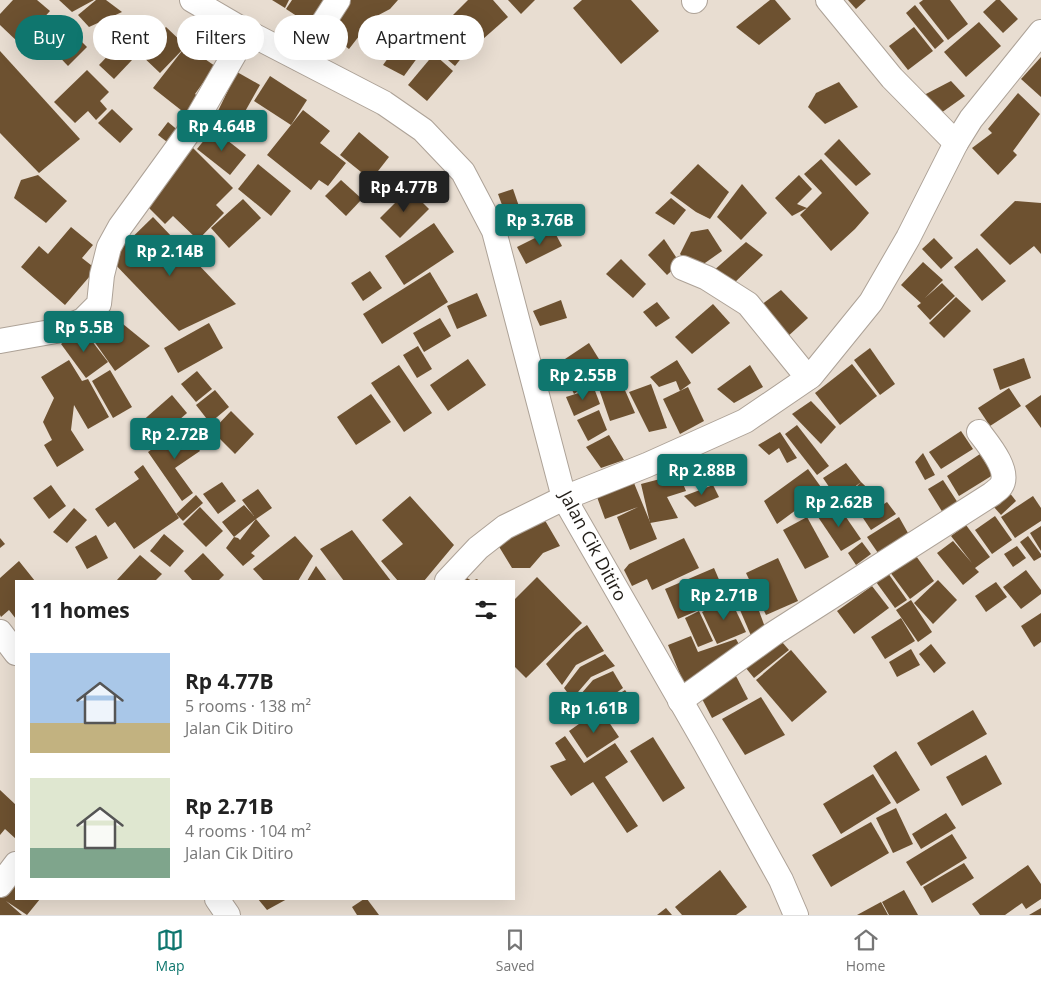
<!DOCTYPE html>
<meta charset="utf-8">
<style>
:root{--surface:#fff;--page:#f2f2f2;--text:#222;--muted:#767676;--line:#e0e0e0;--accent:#0f766e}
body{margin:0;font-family:"Open Sans",sans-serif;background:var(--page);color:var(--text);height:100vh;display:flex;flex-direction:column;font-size:19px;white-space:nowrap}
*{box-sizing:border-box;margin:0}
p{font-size:16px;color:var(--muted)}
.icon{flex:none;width:28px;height:28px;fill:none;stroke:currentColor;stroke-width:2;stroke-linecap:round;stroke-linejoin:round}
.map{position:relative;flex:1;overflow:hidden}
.sheet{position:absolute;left:15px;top:580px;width:500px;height:320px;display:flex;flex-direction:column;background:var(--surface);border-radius:0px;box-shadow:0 5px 20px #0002}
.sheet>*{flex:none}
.guide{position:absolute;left:15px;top:15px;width:500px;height:45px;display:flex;gap:10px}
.price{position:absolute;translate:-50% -42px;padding:0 11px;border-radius:5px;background:var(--accent);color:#fff;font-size:16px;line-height:32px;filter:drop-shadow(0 1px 2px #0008)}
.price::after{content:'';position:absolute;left:50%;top:30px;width:15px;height:11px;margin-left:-8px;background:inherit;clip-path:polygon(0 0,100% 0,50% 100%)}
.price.on{background:#222;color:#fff}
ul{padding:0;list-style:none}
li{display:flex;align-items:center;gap:15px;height:125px;padding:0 15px}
li span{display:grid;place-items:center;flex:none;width:140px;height:100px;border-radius:0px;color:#555}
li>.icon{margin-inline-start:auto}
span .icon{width:60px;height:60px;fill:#fffc;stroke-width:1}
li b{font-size:21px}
h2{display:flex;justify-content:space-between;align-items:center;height:60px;padding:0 15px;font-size:21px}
.tag{padding:0 18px;border-radius:22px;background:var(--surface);box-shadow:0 5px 20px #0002;font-size:18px;line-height:45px}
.tag.on{background:var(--accent);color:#fff}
.dock{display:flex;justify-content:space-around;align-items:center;height:70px;border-top:1px solid var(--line);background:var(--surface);font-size:14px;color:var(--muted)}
.dock a{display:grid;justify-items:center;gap:2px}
.dock .on{color:var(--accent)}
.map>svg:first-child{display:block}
.building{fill:#6d5130;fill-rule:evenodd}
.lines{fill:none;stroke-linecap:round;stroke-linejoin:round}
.minor-casing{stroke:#ada297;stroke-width:26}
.minor{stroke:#fff;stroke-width:24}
.labels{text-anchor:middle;stroke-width:5;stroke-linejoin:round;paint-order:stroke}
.street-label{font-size:18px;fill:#211d18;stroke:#fff}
</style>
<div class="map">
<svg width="1041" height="915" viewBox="0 0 1041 915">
<rect width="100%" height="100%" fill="#e8ddd1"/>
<g class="building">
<polygon points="13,0 37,0 50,11 20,44 0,25 0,14"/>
<polygon points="59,0 94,0 72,12"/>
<polygon points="96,0 106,0 122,12 89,27 78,15"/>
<polygon points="272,0 289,0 285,8"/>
<polygon points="292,0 329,0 312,26 286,9"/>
<polygon points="351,0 398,0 390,9 373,18 349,49 327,32"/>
<polygon points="468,0 493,0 508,17 466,54 438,30"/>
<polygon points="508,0 535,0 521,14"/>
<polygon points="582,0 631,0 659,31 621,64 573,8"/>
<polygon points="770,0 775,0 791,19 759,45 736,27"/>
<polygon points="848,0 866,0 856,9"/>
<polygon points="923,0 950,0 968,24 948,40 919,3"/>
<polygon points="996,0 1000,0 1018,19 1003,33 983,12"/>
<polygon points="915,5 944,41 935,49 906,13"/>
<polygon points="416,16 463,56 455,66 408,26"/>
<polygon points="979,22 1001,46 966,77 944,52"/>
<polygon points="136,26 151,40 114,79 99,65"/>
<polygon points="67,27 87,47 68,66 48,45"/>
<polygon points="166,27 186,46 215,66 195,94 204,101 191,118 153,88 185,47 160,73 140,54"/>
<polygon points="914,27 933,51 908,70 889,46"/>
<polygon points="406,33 426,46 404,76 383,65"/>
<polygon points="0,51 80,139 39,173 0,133"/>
<polygon points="434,54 453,71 427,101 408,85"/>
<polygon points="1041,57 1041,97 1021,79"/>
<polygon points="87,70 109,92 100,101 107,109 96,120 88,111 75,123 54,102"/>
<polygon points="237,72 260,85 234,131 216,115"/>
<polygon points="270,76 307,100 291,125 254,101"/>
<polygon points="951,81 965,96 941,113 924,95"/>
<polygon points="839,82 858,107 825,124 808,107 816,93"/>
<polygon points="1018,93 1040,114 1013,151 1017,155 998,175 972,148 992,133 988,129"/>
<polygon points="112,109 133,129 120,143 98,123"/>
<polygon points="303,110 330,131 320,143 346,163 328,186 319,180 311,190 267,155"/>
<polygon points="168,122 180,132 171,145 158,135"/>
<polygon points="213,129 246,155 230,175 197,149"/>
<polygon points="359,132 389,157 371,180 340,155"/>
<polygon points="839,139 871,174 856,186 824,154"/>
<polygon points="193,148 233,188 216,205 224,213 198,240 173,216 165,224 141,200"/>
<polygon points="821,159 869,213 855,229 831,251 800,215 807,208 792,216 775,198 799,175 812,189 797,204 807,208 822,193 804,174"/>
<polygon points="258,164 291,191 271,216 238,189"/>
<polygon points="698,164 729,192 710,219 696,212 670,193"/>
<polygon points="38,175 67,201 46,223 14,198 21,180"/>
<polygon points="341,180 362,199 346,216 325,196"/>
<polygon points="742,184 767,213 741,240 717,217"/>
<polygon points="409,189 429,209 400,238 380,218"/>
<polygon points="513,189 522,215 509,224 498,194"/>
<polygon points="671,198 686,210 674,225 655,213"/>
<polygon points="243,199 261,218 229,248 211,228"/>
<polygon points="1015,201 1041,203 1041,254 1034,246 1010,265 980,235"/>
<polygon points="153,217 236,304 179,331 110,259"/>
<polygon points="434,223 454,252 404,285 385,256"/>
<polygon points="71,227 93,245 82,258 96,269 65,305 21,267 39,246 48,254"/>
<polygon points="553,229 562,246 526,264 517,247"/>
<polygon points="708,229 722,251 695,270 680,254 691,232"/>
<polygon points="934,238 953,258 941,269 922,249"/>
<polygon points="664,239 680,263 667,275 648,255"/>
<polygon points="746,242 763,255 729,288 712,272"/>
<polygon points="977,248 1006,281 982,301 954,267"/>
<polygon points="621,259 646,284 633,298 606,274"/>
<polygon points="923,262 943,280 925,298 942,283 955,296 930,320 917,306 921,303 901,285"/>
<polygon points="370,271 382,288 363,301 351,283"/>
<polygon points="430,272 448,302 382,344 363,314"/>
<polygon points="781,290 808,318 786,338 761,305"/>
<polygon points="477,293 487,316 457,329 447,306"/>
<polygon points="956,297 971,311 944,338 929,323"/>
<polygon points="561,300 567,318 540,326 533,311"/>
<polygon points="657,302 670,318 656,327 643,312"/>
<polygon points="713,304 730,323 692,354 675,337"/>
<polygon points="107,311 150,346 115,371 84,327"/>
<polygon points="440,318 451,336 424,352 413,333"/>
<polygon points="209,323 223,348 178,373 164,348"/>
<polygon points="82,328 108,362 86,378 61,344"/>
<polygon points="589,343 607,372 574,394 559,363"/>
<polygon points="418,346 432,369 417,378 403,355"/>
<polygon points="870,348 895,384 880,395 854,360"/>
<polygon points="1024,358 1031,378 1000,390 993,369"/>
<polygon points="468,359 486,385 448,411 430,385"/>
<polygon points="69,360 82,381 88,379 109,417 88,429 74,405 71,430 84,450 57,467 44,445 52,440 43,422 54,398 41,377"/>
<polygon points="677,360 691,383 680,391 676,381 659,387 650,377"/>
<polygon points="852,364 877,396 840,425 815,393"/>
<polygon points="399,365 432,413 404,432 371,383"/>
<polygon points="750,365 763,387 734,403 717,389"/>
<polygon points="110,370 132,407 113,418 92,381"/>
<polygon points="197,371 212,389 196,402 181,384"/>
<polygon points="617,372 635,413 610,421 597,383"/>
<polygon points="651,384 667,428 649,432 629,392"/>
<polygon points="688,387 704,421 680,434 663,399"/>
<polygon points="594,388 600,404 574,416 566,397"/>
<polygon points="1009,388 1021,406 990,426 978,408"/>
<polygon points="215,390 229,407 210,423 196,405"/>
<polygon points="371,394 391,422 356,445 337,417"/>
<polygon points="172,395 187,413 155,441 140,423"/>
<polygon points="1041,395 1041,428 1025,406"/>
<polygon points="811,401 836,427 821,444 792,414"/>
<polygon points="599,410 607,430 588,441 577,420"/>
<polygon points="231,411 254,434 235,454 212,431"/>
<polygon points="797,425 829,466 817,475 785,434"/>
<polygon points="183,427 200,451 175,468 193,493 182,501 148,452"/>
<polygon points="961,431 973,449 941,469 929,452"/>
<polygon points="780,432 797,458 787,463 779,448 769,455 758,445"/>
<polygon points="609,435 624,460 601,468 586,447"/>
<polygon points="923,453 935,475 925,480 915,462"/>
<polygon points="980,454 993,475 959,496 947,476"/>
<polygon points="710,459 714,479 691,483 682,464"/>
<polygon points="846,463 861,482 879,499 860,518 842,501 861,482 838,500 823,478"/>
<polygon points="143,465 179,518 134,549 115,522 108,527 95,509 139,479 134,472"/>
<polygon points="808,469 831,501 807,517 796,510 777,524 764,501"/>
<polygon points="679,474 686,491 667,497 678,518 650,523 641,484"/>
<polygon points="943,480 958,503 943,513 928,489"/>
<polygon points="222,482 236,501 218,514 203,494"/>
<polygon points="634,483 657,539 630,550 617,517 638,507 605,519 597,497"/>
<polygon points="51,485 66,506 49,519 33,498"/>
<polygon points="713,485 719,497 695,507 684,496"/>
<path d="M258 489 272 508 256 519 270 536 251 553 255 556 243 566 226 548 234 537 222 522 244 505 254 516 242 500ZM256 519 240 540 238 538 234 537Z"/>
<polygon points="1009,492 1016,501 1001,515 993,506"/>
<polygon points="196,495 203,503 183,521 176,514"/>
<polygon points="410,496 454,545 424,581 398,581 381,561 403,544 382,520"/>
<polygon points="1033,496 1041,508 1041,521 1015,538 1001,517"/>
<polygon points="887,502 896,514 871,530 863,518"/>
<polygon points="837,504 861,539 841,551 818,517"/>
<polygon points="200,507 223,531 206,547 183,524"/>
<polygon points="74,508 87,520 67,543 53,532"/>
<polygon points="995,516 1012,540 992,554 975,530"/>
<polygon points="543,517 560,546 543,553 530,568 512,568 498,545 511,538 523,524"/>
<polygon points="807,517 829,557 805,569 783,530"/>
<polygon points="899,517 908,533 878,553 867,537"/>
<polygon points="966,525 990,557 975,568 979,572 963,585 937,553 953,541 972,563 951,536"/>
<polygon points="1041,526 1041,551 1030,533"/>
<polygon points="352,530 391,581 344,581 320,549"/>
<polygon points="164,534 184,551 170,567 150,551"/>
<polygon points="96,535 108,558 87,569 75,547"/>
<polygon points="295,536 313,556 298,581 264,581 253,569"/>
<polygon points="1028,536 1041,554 1041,557 1034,561 1020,542"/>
<polygon points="0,538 5,544 0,548"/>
<polygon points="684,538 699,568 652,590 647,579 632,586 624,570 629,564"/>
<polygon points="862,542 871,554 856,565 848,553"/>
<polygon points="1017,546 1026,558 1013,567 1004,554"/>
<polygon points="911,549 934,581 910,599 887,568"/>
<polygon points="203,553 224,575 218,581 193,581 184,571"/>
<polygon points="140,555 162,574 155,581 116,581"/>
<polygon points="778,558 798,601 766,615 746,573"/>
<polygon points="19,561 35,581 16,581 16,619 9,610 1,617 0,615 0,578"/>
<polygon points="316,566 327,581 307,581"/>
<polygon points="883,566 907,600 895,608 871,575"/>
<polygon points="714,568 727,598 678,619 665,589"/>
<polygon points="1026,570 1041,590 1041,594 1021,609 1003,587"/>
<polygon points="537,577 582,623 526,678 514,666 514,600"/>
<polygon points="467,578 472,581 477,579 479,581 463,581"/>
<polygon points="938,580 957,600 933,624 914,603"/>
<polygon points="996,582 1007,597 986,612 975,596"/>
<polygon points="872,586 889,608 854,634 837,611"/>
<polygon points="751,589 766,630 752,638 734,596"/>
<polygon points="730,598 746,632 717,644 702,612"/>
<polygon points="911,600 932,632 918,642 896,610"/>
<polygon points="699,611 713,641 698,647 685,618"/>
<polygon points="1041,613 1041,642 1034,647 1021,626"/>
<polygon points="901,618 915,641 885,659 871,637"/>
<polygon points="587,625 604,651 576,665 562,685 546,664 576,633"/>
<polygon points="775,634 789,650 754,678 741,662"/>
<polygon points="691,636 698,652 736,639 741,648 684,684 668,645"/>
<polygon points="931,644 946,663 934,673 919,654"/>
<polygon points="911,649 920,665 897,677 889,662"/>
<polygon points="791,650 827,692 792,722 756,680"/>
<polygon points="605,654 615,666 591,677 572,699 564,688 580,667"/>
<polygon points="613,671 623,688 586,715 574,702 593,680"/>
<polygon points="736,676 748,699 712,718 700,695"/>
<polygon points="625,690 638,708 618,721 605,703"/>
<polygon points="761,697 785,735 745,755 722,719"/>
<polygon points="600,709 619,737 587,758 569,731"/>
<polygon points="973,710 987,734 931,766 917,743"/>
<polygon points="565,736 584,763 615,743 628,762 605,777 638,826 627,833 593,782 571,796 550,766 566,760 555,743"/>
<polygon points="653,737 685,788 663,802 630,751"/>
<polygon points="896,751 920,790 897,804 873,766"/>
<polygon points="986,755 1002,784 962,806 946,777"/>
<polygon points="873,774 891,803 841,834 823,804"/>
<polygon points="0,790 16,805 16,839 5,829 0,835"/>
<polygon points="896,808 913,844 893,853 876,818"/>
<polygon points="946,813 956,828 921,849 912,834"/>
<polygon points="871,822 889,853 831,887 812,855"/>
<polygon points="952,834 967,858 921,886 906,862"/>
<polygon points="964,863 974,878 932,903 923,887"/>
<polygon points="1028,865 1041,884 1041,899 1026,909 1022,903 1005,915 980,915 972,904"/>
<polygon points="720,870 747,907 736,915 682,915 675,907"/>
<polygon points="16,876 16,899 40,899 27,915 6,901 22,915 0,915 0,898"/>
<polygon points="904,890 918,915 889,915 882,902"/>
<polygon points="258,899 287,899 267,910"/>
<polygon points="364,899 367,899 379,915 357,915 352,907"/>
<polygon points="881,902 888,915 857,915"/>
<polygon points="666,908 672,915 657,915"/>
<polygon points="1041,908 1041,915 1029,915"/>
</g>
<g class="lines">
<defs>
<g id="minor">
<polyline points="192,0 247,32 384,103 423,130 463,172 494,231 564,498 705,743 781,880 796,915"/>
<polyline points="828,0 892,78 956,143"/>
<polyline points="694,1 695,0"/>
<polyline points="300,59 338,0"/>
<polyline points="683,268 707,278 748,304 808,378"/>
<polyline points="0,341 56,331 83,320 99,304 102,275 109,247 120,227 191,129 247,32"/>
<polyline points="447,581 478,548 505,527 564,498 647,465 745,421 811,376 871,302 908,238 956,143 971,119 1041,32"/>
<polyline points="0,632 16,653"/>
<path d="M680 701 773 634 992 494C994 492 999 489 1001 486 1011 471 988 444 979 432"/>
<polyline points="0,885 16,864"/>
<polyline points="217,899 228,915"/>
</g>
</defs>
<use href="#minor" class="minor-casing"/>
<use href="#minor" class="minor"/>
</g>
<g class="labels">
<g class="street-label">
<text transform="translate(593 546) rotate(62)" y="6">Jalan Cik Ditiro</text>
</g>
</g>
</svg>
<b class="price" style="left:222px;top:152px">Rp 4.64B</b>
<b class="price on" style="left:404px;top:213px">Rp 4.77B</b>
<b class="price" style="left:540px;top:246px">Rp 3.76B</b>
<b class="price" style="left:170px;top:277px">Rp 2.14B</b>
<b class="price" style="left:84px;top:353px">Rp 5.5B</b>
<b class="price" style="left:583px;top:401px">Rp 2.55B</b>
<b class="price" style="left:175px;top:460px">Rp 2.72B</b>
<b class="price" style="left:702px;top:496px">Rp 2.88B</b>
<b class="price" style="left:839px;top:528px">Rp 2.62B</b>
<b class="price" style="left:724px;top:621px">Rp 2.71B</b>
<b class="price" style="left:594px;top:734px">Rp 1.61B</b>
<div class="guide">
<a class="tag on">Buy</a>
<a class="tag">Rent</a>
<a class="tag">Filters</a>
<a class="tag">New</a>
<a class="tag">Apartment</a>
</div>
<section class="sheet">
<h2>11 homes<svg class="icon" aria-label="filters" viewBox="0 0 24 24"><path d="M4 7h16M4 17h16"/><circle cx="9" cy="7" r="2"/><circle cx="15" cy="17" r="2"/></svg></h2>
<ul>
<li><span style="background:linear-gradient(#a9c7e8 70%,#c2b280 0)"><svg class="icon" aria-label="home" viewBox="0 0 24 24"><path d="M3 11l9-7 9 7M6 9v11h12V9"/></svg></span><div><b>Rp 4.77B</b><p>5 rooms · 138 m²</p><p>Jalan Cik Ditiro</p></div></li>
<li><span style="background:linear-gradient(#dfe7d0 70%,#7fa58c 0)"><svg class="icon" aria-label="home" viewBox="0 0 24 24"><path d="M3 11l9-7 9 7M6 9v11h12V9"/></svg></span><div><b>Rp 2.71B</b><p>4 rooms · 104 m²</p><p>Jalan Cik Ditiro</p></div></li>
</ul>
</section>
</div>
<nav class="dock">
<a class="on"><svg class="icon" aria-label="map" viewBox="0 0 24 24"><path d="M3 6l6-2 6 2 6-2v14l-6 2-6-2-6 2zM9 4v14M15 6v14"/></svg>Map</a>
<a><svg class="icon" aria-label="saved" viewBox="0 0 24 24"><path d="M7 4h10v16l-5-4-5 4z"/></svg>Saved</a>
<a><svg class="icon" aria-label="home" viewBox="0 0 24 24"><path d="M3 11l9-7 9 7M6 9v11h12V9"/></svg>Home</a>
</nav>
